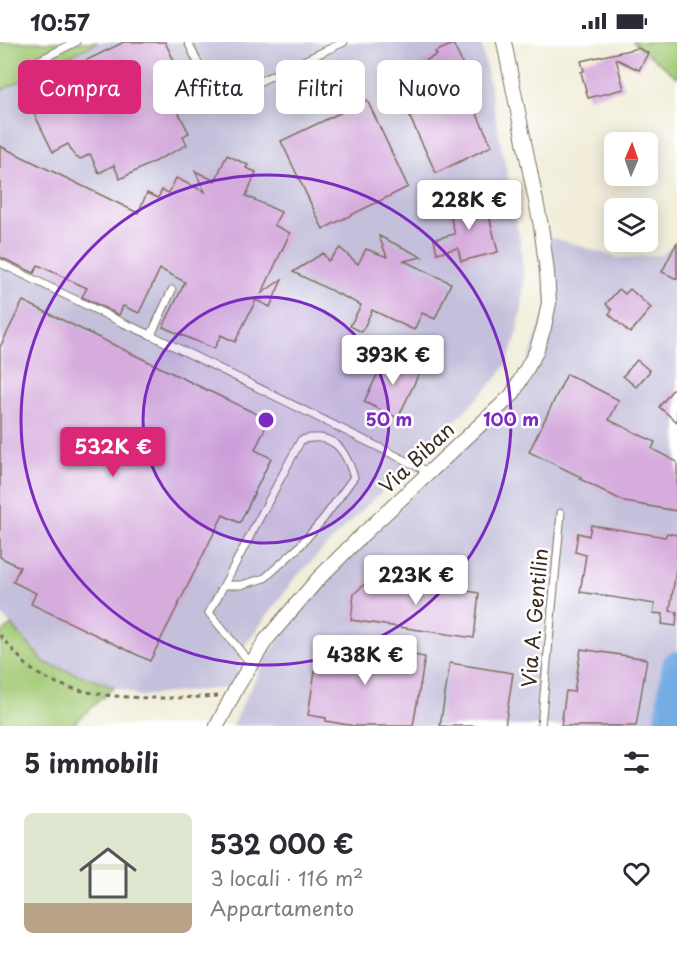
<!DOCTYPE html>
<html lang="it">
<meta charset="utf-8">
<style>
:root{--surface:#fff;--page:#f7f7f7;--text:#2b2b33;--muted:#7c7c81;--accent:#db2777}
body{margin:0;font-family:"Playpen Sans",sans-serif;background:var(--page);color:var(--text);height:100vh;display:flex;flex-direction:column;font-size:22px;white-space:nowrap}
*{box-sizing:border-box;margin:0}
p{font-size:20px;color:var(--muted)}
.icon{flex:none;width:33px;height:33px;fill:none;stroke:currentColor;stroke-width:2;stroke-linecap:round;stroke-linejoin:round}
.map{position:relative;height:684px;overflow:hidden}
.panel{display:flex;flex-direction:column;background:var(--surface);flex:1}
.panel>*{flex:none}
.guide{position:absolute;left:18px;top:18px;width:642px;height:54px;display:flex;gap:12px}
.needle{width:39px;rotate:2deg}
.controls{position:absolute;left:604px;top:90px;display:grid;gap:12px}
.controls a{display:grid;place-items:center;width:54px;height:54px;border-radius:9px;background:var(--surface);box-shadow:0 3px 15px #0003;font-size:30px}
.price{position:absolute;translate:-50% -51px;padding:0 14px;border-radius:6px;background:#fff;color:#222;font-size:20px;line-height:39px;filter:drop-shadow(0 2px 3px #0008)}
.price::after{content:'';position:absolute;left:50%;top:36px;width:18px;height:14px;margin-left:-9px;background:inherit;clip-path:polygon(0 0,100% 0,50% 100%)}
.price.current{background:var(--accent);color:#fff}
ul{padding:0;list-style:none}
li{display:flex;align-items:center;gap:18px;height:150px;padding:0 24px}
li span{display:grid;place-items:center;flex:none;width:168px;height:120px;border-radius:9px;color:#555}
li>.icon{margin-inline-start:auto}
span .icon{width:72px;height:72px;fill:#fffc;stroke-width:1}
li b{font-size:26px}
h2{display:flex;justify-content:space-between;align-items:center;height:72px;padding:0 24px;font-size:26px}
.chip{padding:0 21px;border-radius:9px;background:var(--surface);box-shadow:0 3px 15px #0003;font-size:21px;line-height:54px}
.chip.current{background:var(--accent);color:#fff}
.status{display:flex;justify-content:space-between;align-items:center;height:42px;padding:0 30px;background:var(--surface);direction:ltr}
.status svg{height:16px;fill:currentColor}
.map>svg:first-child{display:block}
.industrial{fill:#c4c0db}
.green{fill:#a3ca75;stroke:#6f7a4a;stroke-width:1.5}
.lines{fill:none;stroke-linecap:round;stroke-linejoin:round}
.river{stroke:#75ace4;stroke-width:30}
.building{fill:#d6acdd}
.service-casing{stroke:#7b6e5f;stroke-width:9}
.minor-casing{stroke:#7b6e5f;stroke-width:16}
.path{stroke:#7b6e5f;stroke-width:3;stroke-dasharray:4.5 4.5;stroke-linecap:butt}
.service{stroke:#fff;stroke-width:7}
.minor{stroke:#fff;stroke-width:14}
.ring{fill:none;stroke:#7b2cbf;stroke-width:3}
.labels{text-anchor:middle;stroke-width:5;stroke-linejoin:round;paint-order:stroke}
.street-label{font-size:20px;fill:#3b2a1e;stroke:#fff}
.centre{fill:#7b2cbf;stroke:#fff;stroke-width:3}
.ring-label{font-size:18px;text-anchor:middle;font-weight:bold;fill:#7b2cbf;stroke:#fff;stroke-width:5;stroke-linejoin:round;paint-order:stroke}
</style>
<div class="status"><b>10:57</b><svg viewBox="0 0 49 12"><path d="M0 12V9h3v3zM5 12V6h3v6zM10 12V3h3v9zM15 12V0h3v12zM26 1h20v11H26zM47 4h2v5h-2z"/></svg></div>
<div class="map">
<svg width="677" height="684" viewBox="0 0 677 684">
<rect width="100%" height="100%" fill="#fff"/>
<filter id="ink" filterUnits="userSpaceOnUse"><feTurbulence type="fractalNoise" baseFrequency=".0167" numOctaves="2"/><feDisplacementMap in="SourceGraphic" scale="12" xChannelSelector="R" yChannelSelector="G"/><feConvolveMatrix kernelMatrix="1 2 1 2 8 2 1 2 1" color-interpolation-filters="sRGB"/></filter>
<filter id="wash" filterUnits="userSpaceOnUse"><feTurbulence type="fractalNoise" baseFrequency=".008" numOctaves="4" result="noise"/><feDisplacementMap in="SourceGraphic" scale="24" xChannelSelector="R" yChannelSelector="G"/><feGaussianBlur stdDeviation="1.35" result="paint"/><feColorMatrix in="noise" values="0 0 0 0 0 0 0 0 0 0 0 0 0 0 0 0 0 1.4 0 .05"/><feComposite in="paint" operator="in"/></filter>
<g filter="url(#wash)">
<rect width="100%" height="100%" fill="#f1edd9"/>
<g class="industrial">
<polygon points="98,0 481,0 520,198 524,238 522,265 517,293 507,321 497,336 452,382 349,481 295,536 243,606 238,627 237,645 140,654 45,621 0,571 0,49"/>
<polygon points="544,193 619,216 661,213 677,200 677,684 232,684 264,619 313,551 516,351 546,268"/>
</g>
<g class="green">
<polygon points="0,0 98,0 0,49"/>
<polygon points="633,0 677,0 677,35"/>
<polygon points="11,583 45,621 114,645 71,684 0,684 0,593"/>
</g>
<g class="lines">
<polyline class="river" points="668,684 677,624"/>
</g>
<g id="blocks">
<g class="building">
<polygon points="124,0 165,0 178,27 165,33 173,50 169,52 189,91 183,94 187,103 120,137 114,123 99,131 90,112 81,117 75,115 68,102 53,110 23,49"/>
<polygon points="453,2 469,35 461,39 492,104 436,131 391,35 437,13 435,10"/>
<polygon points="638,6 648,11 639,28 616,17 624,47 588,56 581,30 584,29 581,19"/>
<polygon points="367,58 408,145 323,187 281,99"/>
<polygon points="0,104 138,171 147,151 158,156 162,148 169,151 176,136 205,150 195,129 215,139 227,113 248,123 246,126 256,130 246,154 281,170 274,183 290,191 262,251 282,237 270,265 256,258 235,300 221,293 214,307 163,285 185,240 160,227 139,271 123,264 119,273 82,255 87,246 38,223 34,231 0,215"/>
<polygon points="480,154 484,175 489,174 498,210 461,219 458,206 437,211 434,197 455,192 447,161"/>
<polygon points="379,194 422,215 404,219 451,241 435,277 422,271 414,288 372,268 362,290 350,284 361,263 293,230 323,211 328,219 340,206 358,222 366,207 387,215"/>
<polygon points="677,200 677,237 662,230"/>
<polygon points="619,247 625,252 630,247 651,266 630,291 609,272 612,268 606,262"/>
<polygon points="23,259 269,378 255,408 271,416 240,481 223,473 150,619 31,562 36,551 13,540 20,525 0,515 0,305"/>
<polygon points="393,311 422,325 398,376 364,360 380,327 385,329"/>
<polygon points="637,318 650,329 636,345 623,334"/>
<polygon points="567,332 619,358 609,378 655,400 652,407 677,420 677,469 625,460 580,437 581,435 529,410"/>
<polygon points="677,342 677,380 659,365"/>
<polygon points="591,483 665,495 667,491 677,493 677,520 670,569 677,570 676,584 662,582 663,572 653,571 655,562 580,550 586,513 575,510 578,491 589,494"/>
<polygon points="375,532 479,551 474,596 351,578 354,552"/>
<polygon points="320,597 425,615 413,684 354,684 326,679 326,676 308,673"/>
<polygon points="581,607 647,617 636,684 561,684 566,649 574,650"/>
<polygon points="450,621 513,631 505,684 440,684"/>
</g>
</g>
</g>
<g filter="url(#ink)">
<use href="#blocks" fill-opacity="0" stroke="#7b6e5f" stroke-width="1.5"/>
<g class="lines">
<defs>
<g id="service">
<polyline points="188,0 207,40 224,56 344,0"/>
<polyline points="32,22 76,0"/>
<polyline points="0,221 121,280 151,293"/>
<polyline points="172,248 151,293 429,430"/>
<path d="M224 543H241L265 536 298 506 324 476 354 435C345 407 333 389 301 398L209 571 251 622"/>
<polyline points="541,684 561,471"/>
</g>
<polyline id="minor" points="217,684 237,645 266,598 318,537 359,496 512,353 536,310 544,285 549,261 547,230 541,184 504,0"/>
</defs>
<use href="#service" class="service-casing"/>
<use href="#minor" class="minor-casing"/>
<path class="path" d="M0 593C11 604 22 621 35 630 82 661 164 657 218 654"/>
<use href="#service" class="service"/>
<use href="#minor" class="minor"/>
</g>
</g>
<circle cx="266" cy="378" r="123" fill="#7b2cbf" fill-opacity=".12"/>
<g class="ring">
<circle cx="266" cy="378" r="123"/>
<circle cx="266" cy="378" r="245"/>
</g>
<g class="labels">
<g class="street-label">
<text transform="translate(417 416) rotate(-43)" y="7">Via Biban</text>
<text transform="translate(535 576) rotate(-85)" y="7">Via A. Gentilin</text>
</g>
</g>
<circle cx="266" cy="378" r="9" class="centre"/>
<g class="ring-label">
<text x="389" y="384">50 m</text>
<text x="511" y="384">100 m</text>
</g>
</svg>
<div class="controls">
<a><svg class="needle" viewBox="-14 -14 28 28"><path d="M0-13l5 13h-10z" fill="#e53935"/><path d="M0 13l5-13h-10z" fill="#7c7c81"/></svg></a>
<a><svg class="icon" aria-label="layers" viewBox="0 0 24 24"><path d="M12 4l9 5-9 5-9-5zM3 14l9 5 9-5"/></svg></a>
</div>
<b class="price" style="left:469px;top:189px">228K €</b>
<b class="price" style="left:393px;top:344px">393K €</b>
<b class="price current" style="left:113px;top:436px">532K €</b>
<b class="price" style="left:416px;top:564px">223K €</b>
<b class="price" style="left:365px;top:644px">438K €</b>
<div class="guide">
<a class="chip current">Compra</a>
<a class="chip">Affitta</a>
<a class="chip">Filtri</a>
<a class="chip">Nuovo</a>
</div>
</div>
<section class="panel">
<h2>5 immobili<svg class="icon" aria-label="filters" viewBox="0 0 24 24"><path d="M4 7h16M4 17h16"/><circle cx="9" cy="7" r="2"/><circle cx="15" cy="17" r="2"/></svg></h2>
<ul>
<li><span style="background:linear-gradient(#dfe7d0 75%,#b9a48a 0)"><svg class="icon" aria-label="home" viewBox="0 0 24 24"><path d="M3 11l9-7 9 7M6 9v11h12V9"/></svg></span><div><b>532 000 €</b><p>3 locali · 116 m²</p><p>Appartamento</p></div><svg class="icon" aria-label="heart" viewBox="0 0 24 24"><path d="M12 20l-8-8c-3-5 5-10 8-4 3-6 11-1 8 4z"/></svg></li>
</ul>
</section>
